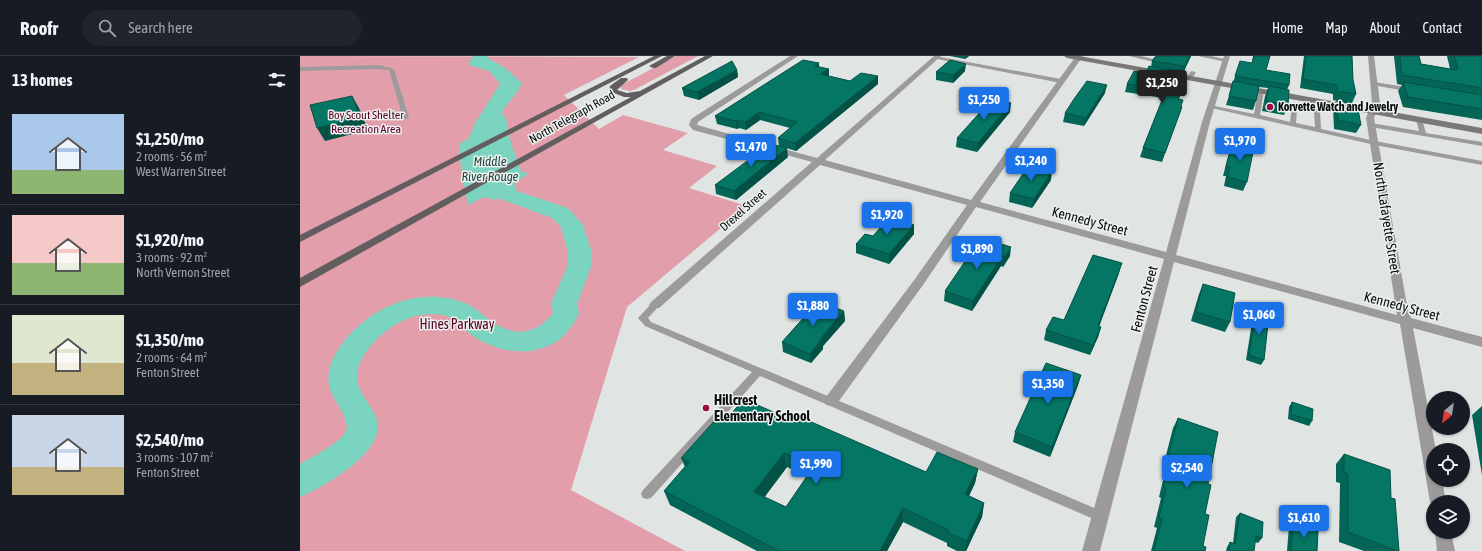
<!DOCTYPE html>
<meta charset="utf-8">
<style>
:root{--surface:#171b24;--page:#20242c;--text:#f1f3f6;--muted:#9ea1a6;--line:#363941;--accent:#1a73e8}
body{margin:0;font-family:"Asap Condensed",sans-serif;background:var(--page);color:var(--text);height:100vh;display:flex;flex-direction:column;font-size:15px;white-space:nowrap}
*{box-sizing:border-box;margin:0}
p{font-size:13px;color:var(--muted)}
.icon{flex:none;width:22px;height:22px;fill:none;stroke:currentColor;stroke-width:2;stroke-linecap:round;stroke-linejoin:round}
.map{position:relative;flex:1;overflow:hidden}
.panel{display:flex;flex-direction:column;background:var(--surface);width:300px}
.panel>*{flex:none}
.needle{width:26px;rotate:209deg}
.fabs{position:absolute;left:1126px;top:335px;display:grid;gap:8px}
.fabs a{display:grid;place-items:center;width:44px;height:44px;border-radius:50%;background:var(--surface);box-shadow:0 1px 3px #0004;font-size:20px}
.price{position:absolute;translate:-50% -34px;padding:0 9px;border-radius:4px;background:var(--accent);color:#fff;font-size:13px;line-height:26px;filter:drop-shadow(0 1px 2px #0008)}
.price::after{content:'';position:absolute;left:50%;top:24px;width:12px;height:9px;margin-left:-6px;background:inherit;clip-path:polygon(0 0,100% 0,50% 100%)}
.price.on{background:#222;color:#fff}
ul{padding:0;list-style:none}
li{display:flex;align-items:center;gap:12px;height:100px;padding:0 12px}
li+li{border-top:1px solid var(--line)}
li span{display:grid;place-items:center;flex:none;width:112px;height:80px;border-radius:0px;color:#555}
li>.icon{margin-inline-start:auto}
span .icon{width:48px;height:48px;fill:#fffc;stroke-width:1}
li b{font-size:17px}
h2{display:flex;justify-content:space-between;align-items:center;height:48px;padding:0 12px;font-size:17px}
header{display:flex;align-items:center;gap:24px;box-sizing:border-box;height:56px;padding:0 20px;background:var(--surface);border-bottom:1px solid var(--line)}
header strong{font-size:19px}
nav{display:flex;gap:22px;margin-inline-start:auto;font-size:14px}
.search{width:280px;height:36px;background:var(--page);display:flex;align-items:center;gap:10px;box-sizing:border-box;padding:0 14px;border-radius:22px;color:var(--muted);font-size:15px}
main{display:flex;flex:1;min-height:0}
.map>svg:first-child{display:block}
.green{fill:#e29eaa}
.water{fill:#7ad4bf}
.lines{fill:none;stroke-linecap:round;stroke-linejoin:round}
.river{fill:#7ad4bf;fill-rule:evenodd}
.lane{fill:#9c9a9a;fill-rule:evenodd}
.street{fill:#9c9a9a;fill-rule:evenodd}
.secondary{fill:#7a7777;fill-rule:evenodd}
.primary{fill:#625e5f;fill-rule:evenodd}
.wall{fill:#046556;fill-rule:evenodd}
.shaded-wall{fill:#045246}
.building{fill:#057564;stroke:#045246;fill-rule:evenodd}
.poi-dot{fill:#a20745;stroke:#edf2f1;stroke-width:1.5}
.labels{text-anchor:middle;stroke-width:3;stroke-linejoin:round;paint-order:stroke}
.far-poi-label{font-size:12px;font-weight:bold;fill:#0b0c0c;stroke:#edf2f1;text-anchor:start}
.far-park-label{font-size:12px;fill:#590021;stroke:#edf2f1}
.far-street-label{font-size:12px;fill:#0b0c0c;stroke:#edf2f1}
.far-water-label{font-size:13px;font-style:italic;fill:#1e473e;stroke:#edf2f1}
.street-label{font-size:14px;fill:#0b0c0c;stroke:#edf2f1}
.park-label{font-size:14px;fill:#590021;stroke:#edf2f1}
.poi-label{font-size:14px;font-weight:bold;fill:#0b0c0c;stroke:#edf2f1;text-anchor:start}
</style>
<header>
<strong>Roofr</strong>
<div class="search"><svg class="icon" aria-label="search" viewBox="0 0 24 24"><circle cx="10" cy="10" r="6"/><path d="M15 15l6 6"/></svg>Search here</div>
<nav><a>Home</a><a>Map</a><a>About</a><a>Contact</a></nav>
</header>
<main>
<section class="panel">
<h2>13 homes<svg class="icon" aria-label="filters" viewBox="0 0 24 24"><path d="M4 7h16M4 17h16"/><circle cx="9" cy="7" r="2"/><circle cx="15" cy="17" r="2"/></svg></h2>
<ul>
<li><span style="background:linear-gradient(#a9c7e8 70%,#8fb573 0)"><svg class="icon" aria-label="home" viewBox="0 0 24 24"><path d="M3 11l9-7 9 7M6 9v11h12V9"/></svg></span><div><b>$1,250/mo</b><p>2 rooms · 56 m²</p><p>West Warren Street</p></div></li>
<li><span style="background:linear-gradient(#f6c9c9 60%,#8fb573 0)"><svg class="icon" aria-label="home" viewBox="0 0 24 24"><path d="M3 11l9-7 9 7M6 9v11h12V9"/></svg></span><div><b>$1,920/mo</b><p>3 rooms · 92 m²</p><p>North Vernon Street</p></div></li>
<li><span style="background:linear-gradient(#dfe7d0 60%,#c2b280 0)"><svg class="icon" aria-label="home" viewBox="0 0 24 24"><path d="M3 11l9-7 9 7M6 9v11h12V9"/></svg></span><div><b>$1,350/mo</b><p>2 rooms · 64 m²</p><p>Fenton Street</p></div></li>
<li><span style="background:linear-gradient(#c9d6e8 65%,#c2b280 0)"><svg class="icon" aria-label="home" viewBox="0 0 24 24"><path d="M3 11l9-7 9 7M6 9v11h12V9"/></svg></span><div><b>$2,540/mo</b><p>3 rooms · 107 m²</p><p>Fenton Street</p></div></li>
</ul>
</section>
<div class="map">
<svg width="1182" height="495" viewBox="0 0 1182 495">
<rect width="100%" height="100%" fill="#e0e5e3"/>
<g class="green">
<polygon points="0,0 339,1 264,39 299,73 323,59 388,77 363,94 417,110 389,132 447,150 327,251 271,434 385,495 0,495"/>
<polygon points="376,0 398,0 336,33 330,35 321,33 321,30 327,26"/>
</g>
<polygon class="water" points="174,0 187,0 189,3 204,11 222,27 220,32 203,54 202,57 206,62 211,87 221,115 228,118 213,128 217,133 195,144 184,141 168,149 161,112 159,88 169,82 175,67 200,28 189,15 169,9 169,5"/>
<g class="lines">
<path class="river" d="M200 99 207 101C213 110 216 123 214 134L268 152 283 169 292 197 291 211 277 248 279 258C274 267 268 277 259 284 233 302 198 297 173 280 164 274 157 263 147 260 132 256 116 258 102 265 81 275 47 307 60 333 65 346 78 356 78 371 78 399 23 432 0 441V408C12 401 40 387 46 375 51 364 33 344 30 333 19 299 65 258 94 248 117 239 144 238 167 248 177 253 184 260 192 266 215 281 236 279 253 257L251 248 267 211 268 197 261 171 252 162 198 142 192 135 195 125 190 105 193 101Z"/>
<g class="lane">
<polygon points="635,0 761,23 764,25 761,27 637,3 635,2"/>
<polygon points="829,0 841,0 857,4 854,6"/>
<polygon points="898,0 911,0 929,4 926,6"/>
<polygon points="79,9 94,13 109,62 108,63 103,62 89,14 79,13 0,15 0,11"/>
<polygon points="891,15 896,16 892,23 890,24 887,22"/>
<polygon points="1074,26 1112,32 1115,34 1112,36 1072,29 1072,27"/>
<path d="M961 33 964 35 960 59 990 66 992 50 1017 53 1020 55 1021 73 1075 85 1182 105V109L1075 89 907 51 910 49 954 58 958 35ZM997 53 1014 56 1015 71 996 67Z"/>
<polygon points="1119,61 1122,63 1126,77 1182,86 1182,90 1071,71 1068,69 1071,67 1119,75 1116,63"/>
<polygon points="355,246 360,249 348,262 351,266 804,456 806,460 804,464 800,466 796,464 460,320 351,442 347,443 343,442 341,438 343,434 452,316 345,270 338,262 352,247"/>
</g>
<g class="street">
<polygon points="490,0 498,0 398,66 397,69 517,102 634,0 641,0 525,104 671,144 776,0 783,0 680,146 866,196 902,66 924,0 930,0 910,66 876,199 1097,259 1066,62 1072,47 1068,0 1074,0 1080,47 1074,62 1108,255 1111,262 1182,281 1182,291 1113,272 1136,394 1133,394 1133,424 1142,424 1146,446 1133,446 1133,451 1130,446 1100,268 874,206 800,495 782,495 864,203 676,151 623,229 536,349 531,350 526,349 524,345 526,341 615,223 667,149 520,109 359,252 351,252 349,249 351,246 512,106 393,74 389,69 391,63"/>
<polygon points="1135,476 1151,476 1155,495 1137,495"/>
</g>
<polygon class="secondary" points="764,0 779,0 1182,72 1182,78 767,2"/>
<g class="primary">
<polygon points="354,0 362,0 0,186 0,179"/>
<polygon points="367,0 375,0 356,12 353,12 349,10"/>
<polygon points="405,0 413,0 0,231 0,222 331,41 324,41 309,35 310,30 321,22 327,22 328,24 317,34 327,37 340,35"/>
</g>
</g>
<g class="wall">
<polygon points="650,0 669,0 665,3"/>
<polygon points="856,0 891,0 883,17 882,17 881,21 884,29 879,43 881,51 879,59 862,106 840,101 843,92 863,42 825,36 827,28 846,17 851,11 852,5"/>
<polygon points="953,0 970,0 966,14 989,29 987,34 988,49 984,59 962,55 965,40 968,32 959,31 956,45 953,54 926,49 938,11 952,7"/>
<polygon points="1004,0 1052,0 1053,24 1056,38 1052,47 1061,69 1056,77 1034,73 1033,52 1037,45 1033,44 1033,38 1000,32"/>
<polygon points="1094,0 1119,0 1121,8 1150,13 1147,0 1182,0 1182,64 1103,51 1098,35 1102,29 1097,28"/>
<polygon points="519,7 519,11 529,20 550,25 578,20 578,28 496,95 479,90 478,82 490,72 460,64 446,74 439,72 437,73 417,68 415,60"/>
<polygon points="437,14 438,21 399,44 384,40 382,32"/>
<polygon points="665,15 653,27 636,24 636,16"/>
<polygon points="805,37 784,70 763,66 765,57"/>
<polygon points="710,56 677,96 656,91 657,82"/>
<polygon points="934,87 947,126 943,135 924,130 926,120 923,120 927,104"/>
<polygon points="488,101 436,144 416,138 415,129"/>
<polygon points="751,124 732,152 709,146 710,137"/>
<polygon points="614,178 589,208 556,197 556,188 573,180"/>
<polygon points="675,196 710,200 703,211 701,210 672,255 644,245 645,235"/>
<polygon points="819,217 799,271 801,271 798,281 790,299 744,284 746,274 764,264"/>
<polygon points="903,228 930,266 925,276 891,265 899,238"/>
<polygon points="544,255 545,265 523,290 523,293 511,307 483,296 482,286 505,260 505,258"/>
<polygon points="956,255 964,304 961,309 946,304 953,260"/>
<polygon points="781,319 778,329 750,401 713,386 715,376"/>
<polygon points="992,346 1012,365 1009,370 988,363 989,351"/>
<polygon points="1182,350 1182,419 1172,359"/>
<polygon points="878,362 908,428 903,490 905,495 851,495 857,472 854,471 861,442 859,441 865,416 862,415 873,372"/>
<path d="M489 363 626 416 678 413 675 427 669 440 684 447 682 461 666 495H657L647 490V487L603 466 587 495H457L370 449 364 435 385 411 381 402 424 366ZM487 411 507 420 486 451 464 441Z"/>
<polygon points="1044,398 1091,442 1099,495 1064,495 1039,486 1040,427 1036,426 1036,408"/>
<polygon points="940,457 962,482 958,487 955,486 954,495 926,495 927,491 930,486 933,487 936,461"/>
<polygon points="993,466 1017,495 987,495 989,470"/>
</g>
<g class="shaded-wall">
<polygon points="666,0 669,0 665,3"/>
<polygon points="890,0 891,0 883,17 885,10"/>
<polygon points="519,7 519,14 515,10"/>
<polygon points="666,8 665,15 653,27 653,19"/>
<polygon points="529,13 529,20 521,26 520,18"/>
<polygon points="437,14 438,21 399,44 397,36"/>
<polygon points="578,20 578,28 496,95 495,87"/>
<polygon points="807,29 805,37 784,70 786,62"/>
<polygon points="52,40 59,52 68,74 25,85 17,72"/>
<polygon points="711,47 710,56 677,96 678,87"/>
<polygon points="459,56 460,64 446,74 445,66"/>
<polygon points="438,64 439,72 437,73 436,65"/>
<polygon points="487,92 488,101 436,144 434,135"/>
<polygon points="752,115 751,124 732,152 734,143"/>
<polygon points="614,169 614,178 589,208 589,198"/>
<polygon points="711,191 710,200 703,211 704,201"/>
<polygon points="702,200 701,210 672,255 673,245"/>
<polygon points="822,207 819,217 795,280 798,270"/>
<polygon points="544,255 545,265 523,290 523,293 511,307 510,298 521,282"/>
<polygon points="801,271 798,281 790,299 793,289"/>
<polygon points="781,319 778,329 750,401 752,391"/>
<polygon points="484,397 487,411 458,450 454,436"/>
<polygon points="678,413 675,427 663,452 665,438"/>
<polygon points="684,447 682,461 666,495 665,495 667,485"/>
<polygon points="603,452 603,466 587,495 580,495"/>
</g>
<g class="building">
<polygon points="856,0 890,0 885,10 852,5 855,1"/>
<polygon points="954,0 970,0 966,14 990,18 989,29 935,20 940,5 952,7"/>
<polygon points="1006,0 1052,0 1053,24 1056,38 1037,35 1037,29 1003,23"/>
<polygon points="1100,0 1119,0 1121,8 1156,14 1158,13 1154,0 1182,0 1182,32 1102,19"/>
<polygon points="503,4 519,7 515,10 529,13 520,18 550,25 561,17 578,20 495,87 478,82 497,66 459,56 445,66 438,64 436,65 415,60"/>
<polygon points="650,4 666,8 653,19 636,16"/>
<polygon points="432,5 437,14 397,36 382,32"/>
<polygon points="849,10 882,16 881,20 886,21 878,43 883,44 881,50 882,51 865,97 843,92 866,34 827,28 834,15 846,17"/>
<polygon points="787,25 807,29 786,62 765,57 774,43"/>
<polygon points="933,25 959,30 956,45 929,40"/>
<polygon points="1103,26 1182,39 1182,53 1108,41"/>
<polygon points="969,30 989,34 988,49 966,45"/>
<polygon points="52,40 61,62 17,72 10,49"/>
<polygon points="692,43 711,47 678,87 657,82"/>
<polygon points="1037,44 1057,48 1061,69 1038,64"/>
<polygon points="934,87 954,91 947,126 927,121 930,111 926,111 930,95 932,96"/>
<polygon points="470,88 487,92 434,135 415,129"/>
<polygon points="729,109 752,115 734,143 710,137"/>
<polygon points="590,161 614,169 589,198 556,188 565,178 573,180"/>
<polygon points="685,183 711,191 704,201 702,200 673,245 645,235 672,195 675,196"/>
<polygon points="793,199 822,207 798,270 801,271 793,289 746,274 753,261 764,264"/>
<polygon points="903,228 935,237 930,266 896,256"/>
<polygon points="517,245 544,255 521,282 522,283 510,298 482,286 507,258 505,258"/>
<polygon points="956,255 969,259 964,304 949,299"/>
<polygon points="746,307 781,319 752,391 715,376"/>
<path d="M444 343 489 363 493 358 626 416 637 396 678 413 665 438 684 447 667 485 648 477 649 474 603 452 580 495H479L364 435 389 406 381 402 417 362 424 366ZM484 397 514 410 486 451 454 436Z"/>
<polygon points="992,346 1013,353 1012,365 991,358"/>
<polygon points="878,362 918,376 908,428 911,429 905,458 909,459 903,490 906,491 905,495 856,495 854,494 862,463 859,462 866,432 863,431 870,406 867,405"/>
<polygon points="1044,398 1090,414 1091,442 1095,443 1099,495 1097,495 1048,476 1048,418 1044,416"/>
<polygon points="940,457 963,466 962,482 956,480 954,495 929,495 930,486 935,488"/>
<polygon points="993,466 1018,475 1017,495 991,495"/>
</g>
<g class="poi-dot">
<circle cx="970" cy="51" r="4"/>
<circle cx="406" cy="352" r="4"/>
</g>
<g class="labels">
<g class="far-poi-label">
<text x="978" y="55">Korvette Watch and Jewelry</text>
</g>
<g class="far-park-label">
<text x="66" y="63">Boy Scout Shelter<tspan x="66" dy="14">Recreation Area</tspan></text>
</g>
<g class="far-street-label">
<text transform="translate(272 61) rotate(-29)" y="4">North Telegraph Road</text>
<text transform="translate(443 154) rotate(-41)" y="4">Drexel Street</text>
</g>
<g class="far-water-label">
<text x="190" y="110">Middle<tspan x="190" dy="15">River Rouge</tspan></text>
</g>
<g class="street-label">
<text transform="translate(1087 162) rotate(81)" y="5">North Lafayette Street</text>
<text transform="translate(790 165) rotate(15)" y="5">Kennedy Street</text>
<text transform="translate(844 243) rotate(-75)" y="5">Fenton Street</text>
<text transform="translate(1102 250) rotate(15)" y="5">Kennedy Street</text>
</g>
<g class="park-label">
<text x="157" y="273">Hines Parkway</text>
</g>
<g class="poi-label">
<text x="414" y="349">Hillcrest<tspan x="414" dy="16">Elementary School</tspan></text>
</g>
</g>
</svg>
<div class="fabs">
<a><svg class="needle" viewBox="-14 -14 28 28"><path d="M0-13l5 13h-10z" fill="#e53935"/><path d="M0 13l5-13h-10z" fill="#9ea1a6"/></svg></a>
<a><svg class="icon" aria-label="locate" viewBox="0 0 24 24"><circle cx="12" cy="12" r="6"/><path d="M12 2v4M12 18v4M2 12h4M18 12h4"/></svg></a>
<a><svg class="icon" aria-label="layers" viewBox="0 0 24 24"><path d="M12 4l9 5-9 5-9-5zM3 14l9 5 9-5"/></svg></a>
</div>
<b class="price on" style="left:862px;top:48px">$1,250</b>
<b class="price" style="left:684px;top:65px">$1,250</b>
<b class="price" style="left:940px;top:106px">$1,970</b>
<b class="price" style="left:451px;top:112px">$1,470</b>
<b class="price" style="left:731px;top:126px">$1,240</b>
<b class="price" style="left:587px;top:180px">$1,920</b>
<b class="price" style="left:677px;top:214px">$1,890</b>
<b class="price" style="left:513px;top:271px">$1,880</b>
<b class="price" style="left:959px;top:280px">$1,060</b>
<b class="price" style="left:748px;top:349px">$1,350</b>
<b class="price" style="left:516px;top:429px">$1,990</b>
<b class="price" style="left:887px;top:433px">$2,540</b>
<b class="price" style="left:1004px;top:483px">$1,610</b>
</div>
</main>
